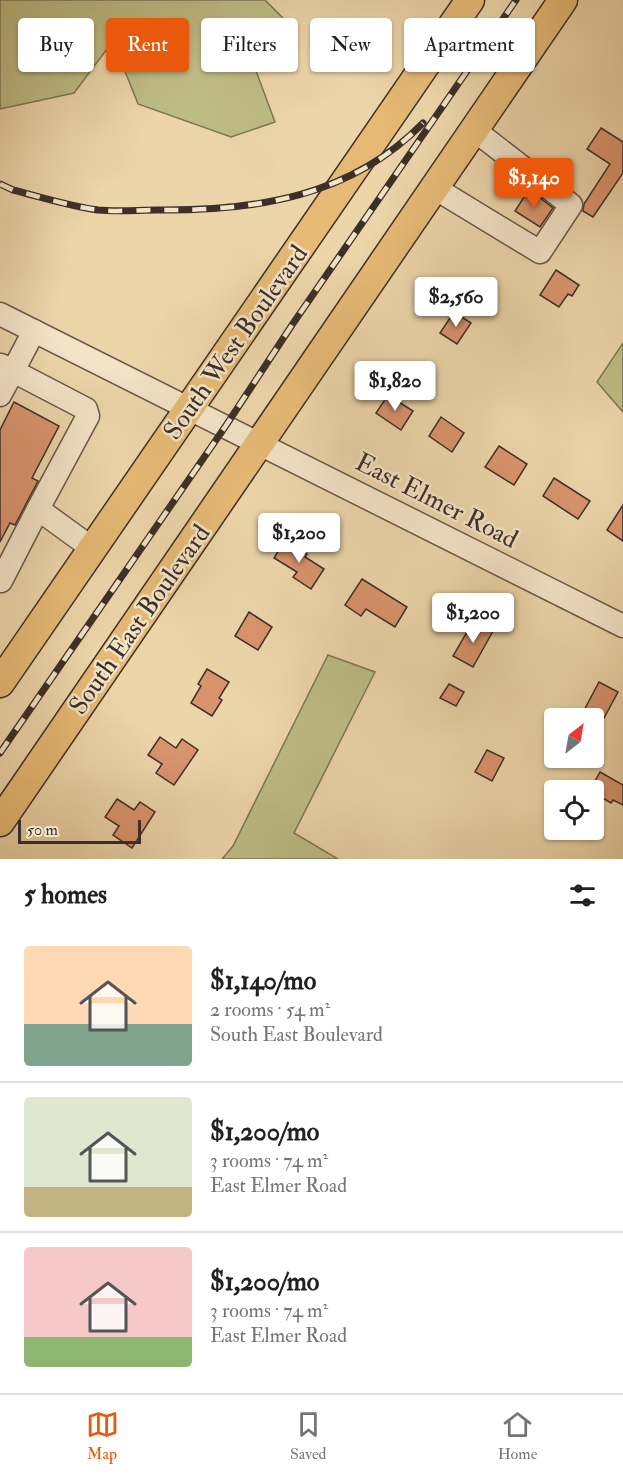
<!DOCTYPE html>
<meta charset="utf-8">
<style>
:root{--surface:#fff;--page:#f6f6f6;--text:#202124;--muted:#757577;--line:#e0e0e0;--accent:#ea580c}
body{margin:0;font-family:"IM FELL Double Pica",serif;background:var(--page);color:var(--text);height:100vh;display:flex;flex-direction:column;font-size:22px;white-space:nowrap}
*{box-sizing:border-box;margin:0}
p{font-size:20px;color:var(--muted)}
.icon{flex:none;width:33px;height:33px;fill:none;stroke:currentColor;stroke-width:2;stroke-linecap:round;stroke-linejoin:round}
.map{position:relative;height:859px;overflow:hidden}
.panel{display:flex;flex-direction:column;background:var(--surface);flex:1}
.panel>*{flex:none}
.top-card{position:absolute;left:18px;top:18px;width:588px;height:54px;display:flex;gap:12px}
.needle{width:39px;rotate:31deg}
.tools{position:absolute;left:544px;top:708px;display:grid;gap:12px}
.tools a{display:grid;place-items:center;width:60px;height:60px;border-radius:6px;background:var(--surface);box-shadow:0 2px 4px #0004;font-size:30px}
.scale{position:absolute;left:18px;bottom:15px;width:123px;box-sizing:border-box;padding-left:6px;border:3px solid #3c2f29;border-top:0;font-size:16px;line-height:21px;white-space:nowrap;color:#3c2f29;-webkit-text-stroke:4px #f3e4c8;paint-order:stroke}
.price{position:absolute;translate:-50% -51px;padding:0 14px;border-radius:6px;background:#fff;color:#222;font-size:20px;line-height:39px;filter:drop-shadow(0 2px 3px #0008)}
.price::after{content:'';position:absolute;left:50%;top:36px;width:18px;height:14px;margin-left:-9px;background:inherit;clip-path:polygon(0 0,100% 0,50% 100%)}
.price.on{background:var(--accent);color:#fff}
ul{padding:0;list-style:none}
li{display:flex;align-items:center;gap:18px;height:150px;padding:0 24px}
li+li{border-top:2px solid var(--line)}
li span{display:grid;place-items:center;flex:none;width:168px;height:120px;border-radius:6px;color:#555}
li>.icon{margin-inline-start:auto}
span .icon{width:72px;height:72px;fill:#fffc;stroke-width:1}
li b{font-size:26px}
h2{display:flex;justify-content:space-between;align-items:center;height:72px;padding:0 24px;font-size:26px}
.tag{padding:0 21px;border-radius:6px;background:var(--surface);box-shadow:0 2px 4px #0004;font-size:21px;line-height:54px}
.tag.on{background:var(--accent);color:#fff}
.tabs{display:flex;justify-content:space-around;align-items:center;height:84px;border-top:2px solid var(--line);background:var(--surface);font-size:16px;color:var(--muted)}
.tabs a{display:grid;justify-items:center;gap:3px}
.tabs .on{color:var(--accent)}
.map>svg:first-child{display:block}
.green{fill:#bebc85;stroke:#7d7657;stroke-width:1.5}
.building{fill:#da946d;stroke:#3c2f29;stroke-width:1.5}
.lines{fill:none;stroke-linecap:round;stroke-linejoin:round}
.minor-casing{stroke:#685849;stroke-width:25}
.major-casing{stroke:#3c2f29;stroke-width:31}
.minor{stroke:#f3e4c8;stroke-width:22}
.major{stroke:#e6ba75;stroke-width:28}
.rail-casing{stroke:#3c2f29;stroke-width:7}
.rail{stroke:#f3e4c8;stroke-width:4.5;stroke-dasharray:14;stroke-linecap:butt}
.labels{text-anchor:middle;stroke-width:5;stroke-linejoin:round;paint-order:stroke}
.street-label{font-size:26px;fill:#3c2f29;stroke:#f3e4c8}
</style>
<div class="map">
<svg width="623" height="859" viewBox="0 0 623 859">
<rect width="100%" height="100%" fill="#edd5aa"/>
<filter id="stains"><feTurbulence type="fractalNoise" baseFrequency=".00333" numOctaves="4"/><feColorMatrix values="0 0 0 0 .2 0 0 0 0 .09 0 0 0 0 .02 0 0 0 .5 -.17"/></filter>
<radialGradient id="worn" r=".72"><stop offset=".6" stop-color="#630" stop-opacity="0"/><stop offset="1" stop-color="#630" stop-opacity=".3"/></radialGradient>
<g class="green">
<polygon points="0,0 265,0 283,18 252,60 275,122 231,137 138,104 113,41 74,93 0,109"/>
<polygon points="623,343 623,412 597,382"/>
<polygon points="328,655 375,672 294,833 338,859 222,859 233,846"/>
</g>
<g class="building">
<polygon points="601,128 623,142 623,173 593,217 583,211 584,204 610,164 587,149"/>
<polygon points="529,189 553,208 540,227 515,211"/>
<polygon points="556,270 579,285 572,296 568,294 559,307 540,295"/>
<polygon points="454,312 471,323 457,344 440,333"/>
<polygon points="388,395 413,411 401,430 376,413"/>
<polygon points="14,402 59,426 32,478 38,481 15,525 10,523 0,542 0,430"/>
<polygon points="441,417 464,433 452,452 429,436"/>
<polygon points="499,446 527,464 514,485 485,467"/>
<polygon points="554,478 590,501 578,519 543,496"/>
<polygon points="623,505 623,541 607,530"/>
<polygon points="285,540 307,554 305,557 324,569 311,589 293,577 297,572 274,558"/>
<polygon points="362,579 407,607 395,627 366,609 361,616 345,605"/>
<polygon points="249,612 272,627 258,650 235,636"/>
<polygon points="474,620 493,631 473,667 453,656"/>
<polygon points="207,669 229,682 219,698 222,700 212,716 191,703 201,686 198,684"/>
<polygon points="599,682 618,692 604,718 580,718"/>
<polygon points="449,684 464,692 456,706 440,698"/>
<polygon points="160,737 176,748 182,739 198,750 174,785 156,773 162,764 148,755"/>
<polygon points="487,750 504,758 492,781 475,772"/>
<polygon points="600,772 623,785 623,805 613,800 611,803 594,793 594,790 590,790"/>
<polygon points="117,799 134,810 140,802 155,812 132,848 113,835 119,826 105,817"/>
</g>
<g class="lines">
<defs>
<g id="minor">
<polyline points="433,187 540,252 571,205 473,129"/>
<polyline points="0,314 623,626"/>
<polyline points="1,365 13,371 34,331"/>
<polyline points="0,395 13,371 86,409 88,416 38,509 93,549"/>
<polyline points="1,581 38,509"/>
</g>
<g id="major">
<polyline points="0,683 470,0"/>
<polyline points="0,822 563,0"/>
</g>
</defs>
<use href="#minor" class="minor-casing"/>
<use href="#major" class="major-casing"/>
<use href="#minor" class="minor"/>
<use href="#major" class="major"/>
<defs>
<g id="rail">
<path d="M0 184 13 190C41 197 69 206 98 210 117 212 138 210 157 210 255 211 351 197 423 123"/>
<polyline points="0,753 225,427 292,325 516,0"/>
</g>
</defs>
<use href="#rail" class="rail-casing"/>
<use href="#rail" class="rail"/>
</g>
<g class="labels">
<g class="street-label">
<text transform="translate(235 342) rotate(-55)" y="9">South West Boulevard</text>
<text transform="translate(437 500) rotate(27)" y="9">East Elmer Road</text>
<text transform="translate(139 619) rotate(-55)" y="9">South East Boulevard</text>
</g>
</g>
<rect width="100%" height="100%" filter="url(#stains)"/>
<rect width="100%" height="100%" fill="url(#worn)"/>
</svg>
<div class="tools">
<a><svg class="needle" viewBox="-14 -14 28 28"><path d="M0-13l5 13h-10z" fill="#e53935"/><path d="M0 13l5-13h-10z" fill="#757577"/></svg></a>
<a><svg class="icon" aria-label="locate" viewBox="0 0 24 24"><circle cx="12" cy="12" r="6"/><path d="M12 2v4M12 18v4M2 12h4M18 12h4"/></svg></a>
</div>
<div class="scale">50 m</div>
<b class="price on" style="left:534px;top:209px">$1,140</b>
<b class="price" style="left:456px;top:328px">$2,560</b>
<b class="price" style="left:395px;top:412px">$1,820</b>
<b class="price" style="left:299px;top:564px">$1,200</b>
<b class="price" style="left:473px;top:644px">$1,200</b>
<div class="top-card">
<a class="tag">Buy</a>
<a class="tag on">Rent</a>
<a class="tag">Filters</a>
<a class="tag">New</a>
<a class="tag">Apartment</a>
</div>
</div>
<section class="panel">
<h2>5 homes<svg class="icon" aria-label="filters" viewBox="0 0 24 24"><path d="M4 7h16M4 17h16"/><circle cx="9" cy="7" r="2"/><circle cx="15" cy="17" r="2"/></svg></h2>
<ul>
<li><span style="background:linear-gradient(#ffd9b3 65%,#7fa58c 0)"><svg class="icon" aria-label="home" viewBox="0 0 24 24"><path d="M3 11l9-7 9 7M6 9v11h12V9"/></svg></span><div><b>$1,140/mo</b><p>2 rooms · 54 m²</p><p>South East Boulevard</p></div></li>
<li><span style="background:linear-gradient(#dfe7d0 75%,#c2b280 0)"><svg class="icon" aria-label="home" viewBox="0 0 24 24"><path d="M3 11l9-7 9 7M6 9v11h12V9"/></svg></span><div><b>$1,200/mo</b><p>3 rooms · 74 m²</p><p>East Elmer Road</p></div></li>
<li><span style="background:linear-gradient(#f6c9c9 75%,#8fb573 0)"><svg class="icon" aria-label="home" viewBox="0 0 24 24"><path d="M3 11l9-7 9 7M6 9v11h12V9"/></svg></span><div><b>$1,200/mo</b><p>3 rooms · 74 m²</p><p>East Elmer Road</p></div></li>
</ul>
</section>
<nav class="tabs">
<a class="on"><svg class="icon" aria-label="map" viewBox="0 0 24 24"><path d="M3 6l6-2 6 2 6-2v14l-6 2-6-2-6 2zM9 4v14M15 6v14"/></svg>Map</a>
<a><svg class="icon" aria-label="saved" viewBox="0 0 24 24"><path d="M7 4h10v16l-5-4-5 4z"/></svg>Saved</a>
<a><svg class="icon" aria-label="home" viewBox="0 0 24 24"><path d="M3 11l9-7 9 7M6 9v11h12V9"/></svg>Home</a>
</nav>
